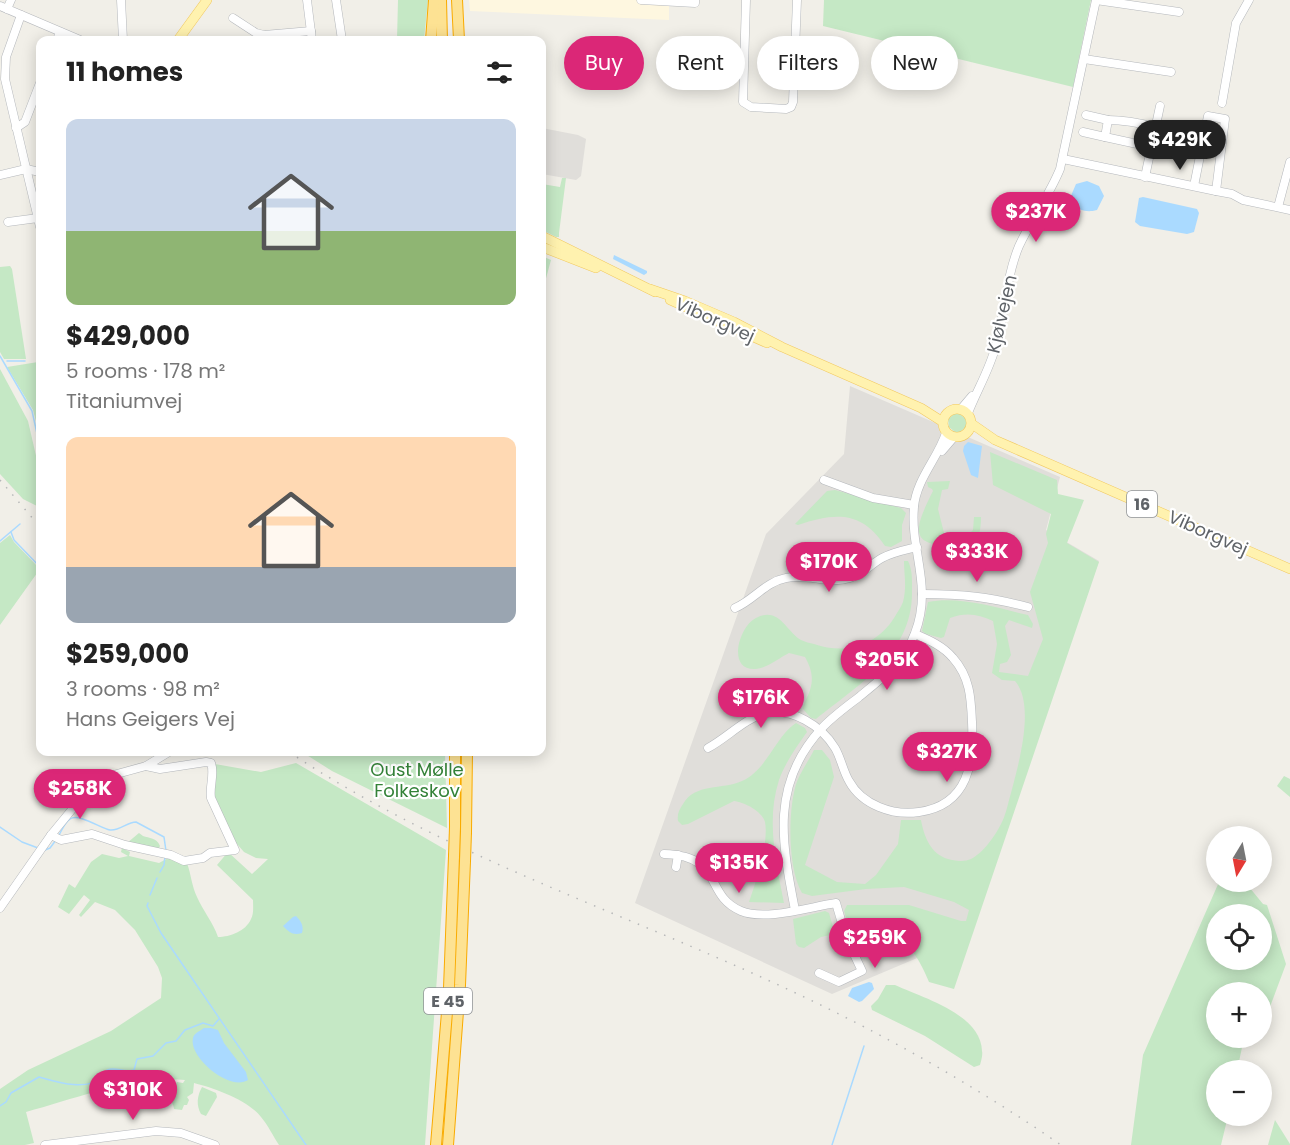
<!DOCTYPE html>
<meta charset="utf-8">
<style>
:root{--surface:#fff;--page:#f6f6f6;--text:#222;--muted:#767676;--accent:#db2777}
body{margin:0;font-family:Poppins,sans-serif;background:var(--page);color:var(--text);height:100vh;display:flex;flex-direction:column;font-size:22px;white-space:nowrap}
*{box-sizing:border-box;margin:0}
p{font-size:20px;color:var(--muted)}
.icon{flex:none;width:33px;height:33px;fill:none;stroke:currentColor;stroke-width:2;stroke-linecap:round;stroke-linejoin:round}
.map{position:relative;flex:1;overflow:hidden}
.sheet{position:absolute;left:36px;top:36px;width:510px;height:720px;display:flex;flex-direction:column;background:var(--surface);border-radius:12px;box-shadow:0 3px 15px #0003}
.sheet>*{flex:none}
.hud{position:absolute;left:564px;top:36px;width:570px;height:54px;display:flex;gap:12px}
.needle{width:39px;rotate:190deg}
.tools{position:absolute;left:1206px;top:826px;display:grid;gap:12px}
.tools a{display:grid;place-items:center;width:66px;height:66px;border-radius:50%;background:var(--surface);box-shadow:0 3px 15px #0003;font-size:30px}
.price{position:absolute;translate:-50% -51px;padding:0 14px;border-radius:21px;background:var(--accent);color:#fff;font-size:20px;line-height:39px;filter:drop-shadow(0 2px 3px #0008)}
.price::after{content:'';position:absolute;left:50%;top:36px;width:18px;height:14px;margin-left:-9px;background:inherit;clip-path:polygon(0 0,100% 0,50% 100%)}
.price.on{background:#222;color:#fff}
ul{padding:0;list-style:none}
li{display:grid;align-content:center;gap:12px;height:318px;padding:0 30px}
li span{display:grid;place-items:center;height:186px;border-radius:12px;color:#555}
li>.icon{margin-inline-start:auto}
span .icon{width:108px;height:108px;fill:#fffc;stroke-width:1}
li b{font-size:26px}
h2{display:flex;justify-content:space-between;align-items:center;height:72px;padding:0 30px;font-size:26px}
.pill{padding:0 21px;border-radius:27px;background:var(--surface);box-shadow:0 3px 15px #0003;font-size:21px;line-height:54px}
.pill.on{background:var(--accent);color:#fff}
.map>svg:first-child{display:block}
.commercial{fill:#fef7e0}
.industrial{fill:#e0deda}
.green{fill:#c5e8c5;fill-rule:evenodd}
.water{fill:#aadaff}
.lines{fill:none;stroke-linecap:round;stroke-linejoin:round}
.stream{stroke:#aadaff;stroke-width:1.5}
.minor-casing{stroke:#b5b8bc;stroke-width:9}
.major-casing{stroke:#f2c960;stroke-width:10}
.highway-casing{stroke:#f9ab00;stroke-width:12}
.minor{stroke:#fff;stroke-width:8}
.major{stroke:#fff2af;stroke-width:9}
.highway{stroke:#fde293;stroke-width:10}
.rail{stroke:#b6b7b8;stroke-width:1.5;stroke-dasharray:1.5 8;stroke-linecap:butt}
.highway-bridge-casing{stroke:#f9ab00;stroke-width:12;stroke-linecap:butt}
.highway-bridge{stroke:#fde293;stroke-width:10}
.labels{text-anchor:middle;stroke-width:4.5;stroke-linejoin:round;paint-order:stroke}
.shield{fill:#fff;stroke:#8f9295;stroke-width:1.5}
.shield-label{font-size:16px;font-weight:bold;fill:#5f6368}
.street-label{font-size:18px;fill:#5f6368;stroke:#fff}
.park-label{font-size:18px;fill:#348238;stroke:#fff}
</style>
<div class="map">
<svg width="1290" height="1145" viewBox="0 0 1290 1145">
<rect width="100%" height="100%" fill="#f1efe8"/>
<polygon class="commercial" points="469,0 669,0 669,20 470,11"/>
<g class="industrial">
<polygon points="542,128 578,135 586,139 581,176 576,180 542,174"/>
<polygon points="850,386 1060,477 1046,530 1099,561 967,937 832,994 635,903 766,534 844,454"/>
</g>
<g class="green">
<polygon points="398,0 428,0 424,40 397,40"/>
<polygon points="824,0 1091,0 1073,87 823,26"/>
<polygon points="562,178 566,178 559,233 559,237 556,237 542,230 542,184 560,187"/>
<polygon points="542,256 551,260 542,293"/>
<polygon points="10,266 12,269 26,359 4,359 0,352 0,267"/>
<polygon points="38,362 40,382 40,437 33,410 7,367"/>
<polygon points="0,369 28,421 40,473 40,502 37,506 23,499 0,474"/>
<polygon points="954,414 960,414 966,419 966,427 960,432 955,432 949,427 948,419"/>
<path d="M990 452 1057 480 1058 494 1084 500 1067 543 1099 562 954 989 929 982C921 962 909 940 887 932 876 928 861 929 849 927L844 911 847 905H909L961 921H966L969 910 954 902 904 887 866 889 812 896 802 893C788 869 788 815 795 788 798 775 808 762 814 750H822L830 760 834 777 805 865 837 882 865 884 876 875 898 844 901 820H921C924 837 931 854 948 859 954 861 965 862 971 859 983 853 995 836 1001 824 1006 815 1008 803 1011 793 1018 766 1036 705 1015 681L1002 680 992 673 997 644 993 621C978 614 966 612 950 618L944 637 941 638 926 634 922 631 928 602C961 596 997 608 1028 615L1033 624 1032 628 1009 620 1005 626 1011 655 1007 662 1000 664 999 672 1028 676 1043 639 1030 592 1048 543 1046 534 1051 514 993 485Z"/>
<path d="M950 481 948 489 942 490 938 509 944 533 955 538 964 539 973 530 974 517H981C981 528 979 544 971 551 919 542 905 546 933 491L932 489 928 487 927 482Z"/>
<path d="M835 490 901 508 906 513 902 525V541L891 547 885 546C861 510 835 513 798 525L795 524 827 491Z"/>
<polygon points="10,535 14,542 40,569 0,625 0,543"/>
<path d="M904 561H908C913 571 912 582 912 593 912 654 858 685 816 719L811 718 803 709C804 701 808 697 810 690 814 677 811 668 805 657L789 653C779 658 767 668 756 669 726 671 739 626 756 618 779 606 785 630 801 640 805 642 810 643 814 644 846 655 876 646 894 618 897 613 901 607 903 602 907 586 904 575 904 561Z"/>
<path d="M796 723 805 728 807 732C797 746 785 763 779 780 766 821 776 861 784 903L749 902C756 882 769 843 765 822 762 811 744 802 734 801L688 824 682 825 678 821C677 814 679 810 683 804 695 783 722 790 742 781 767 770 775 737 796 723Z"/>
<polygon points="302,752 445,752 447,828 332,771"/>
<path d="M296 763 446 850 425 1145H279C273 1136 268 1125 261 1117 248 1100 214 1088 194 1083L193 1093 187 1097 189 1100 187 1105H184L182 1110 174 1109C173 1098 160 1093 166 1082L174 1086 177 1082 183 1083 185 1080C135 1075 75 1099 26 1112L34 1143 25 1145H0V1089L28 1070 111 1031 161 998 162 978 158 967 135 930 115 910 95 902 81 917 79 915 90 900 84 895 69 914 58 907 69 884 75 888 91 862 102 854 119 858 128 856 121 852 122 848 130 852 129 856 159 863 170 857 187 863C191 874 192 887 197 897 203 911 213 922 218 937 230 937 246 931 251 919 254 914 253 906 253 900L217 865 228 852 252 874 268 859 256 858 244 852 230 836 213 802 215 764 261 772Z"/>
<polygon points="1284,776 1290,779 1290,797 1277,786"/>
<path d="M139 833 143 836C149 838 157 838 160 846L158 850 127 843Z"/>
<path d="M1219 882H1245L1263 904 1267 905 1286 964 1268 1012 1262 1009V993H1216V1038H1244L1237 1071H1216V1116H1228L1221 1145H1131L1143 1055ZM1216 915H1262V960H1216Z"/>
<polygon points="825,911 829,913 835,934 821,937 804,948 799,947 796,944 793,919"/>
<path d="M886 985H895C923 998 981 1014 982 1051 983 1055 981 1061 980 1065L974 1067 925 1036 872 1010 871 1006 878 999Z"/>
<path d="M202 1087 216 1093 217 1097 206 1116 201 1114C196 1105 197 1096 202 1087Z"/>
<polygon points="1275,1120 1290,1144 1290,1145 1268,1145"/>
</g>
<g class="water">
<path d="M1087 181 1099 186 1104 196 1097 210C1086 213 1081 210 1071 205L1070 198 1076 184Z"/>
<polygon points="1143,197 1197,209 1199,213 1194,232 1187,234 1140,226 1135,222 1139,198"/>
<polygon points="614,255 647,271 647,273 644,275 613,259"/>
<polygon points="968,442 982,446 978,478 971,475 963,451 964,446"/>
<path d="M296 916C301 921 304 926 302 933 293 936 289 932 283 926L293 917Z"/>
<polygon points="869,982 872,983 874,989 862,1001 859,1002 848,996 852,988"/>
<path d="M204 1028H211L218 1030 224 1043 246 1072 248 1080C230 1092 188 1057 193 1038 194 1033 200 1031 204 1028Z"/>
</g>
<g class="lines">
<g class="stream">
<polyline points="0,356 32,411 40,447"/>
<polyline points="7,361 25,361"/>
<polyline points="39,508 40,508"/>
<polyline points="11,532 14,540 40,567"/>
<polyline points="0,541 20,524"/>
<polyline points="0,827 22,842 38,848"/>
<path d="M59 835C62 830 65 822 70 819 79 813 100 828 110 830 120 831 127 822 136 822L164 837 166 851"/>
<polyline points="45,850 50,848 56,840"/>
<polyline points="160,872 164,865 165,856"/>
<polyline points="150,895 157,878"/>
<polyline points="148,903 147,906 161,933 306,1145"/>
<path d="M0 1106 6 1102 11 1093 39 1077C60 1083 85 1091 105 1077L107 1070C116 1066 123 1073 134 1070L137 1059 153 1056 166 1043 176 1041 185 1030 203 1023 213 1026 219 1019"/>
<polyline points="832,1145 864,1046"/>
</g>
<defs>
<g id="minor">
<polyline points="121,0 123,40"/>
<polyline points="307,0 312,40"/>
<polyline points="336,0 342,40"/>
<polyline points="641,0 695,3 695,0"/>
<polyline points="746,0 743,102 751,107 786,109 791,107 793,102 797,0"/>
<polyline points="1096,0 1179,12"/>
<polyline points="0,6 80,40"/>
<polyline points="7,9 11,0"/>
<polyline points="21,15 6,57 5,79 40,227"/>
<polyline points="233,18 256,33 264,35 311,31"/>
<polyline points="57,40 60,32"/>
<polyline points="1084,59 1171,72"/>
<polyline points="1222,103 1236,23 1249,0"/>
<polyline points="1086,115 1108,120"/>
<polyline points="16,128 25,122 40,83"/>
<polyline points="1083,132 1105,137"/>
<path d="M1151 147 1105 137 1108 120C1124 120 1140 123 1155 127"/>
<polyline points="1063,159 1216,191 1232,194 1243,200 1290,210"/>
<polyline points="0,175 26,169 40,172"/>
<polyline points="1145,177 1160,106"/>
<polyline points="1194,186 1208,116 1225,119 1216,191"/>
<polyline points="1278,207 1290,162"/>
<polyline points="8,222 38,218"/>
<polyline points="961,409 972,396"/>
<path d="M968 413C977 390 990 369 996 345 1005 313 1006 277 1019 246 1031 220 1049 196 1060 169L1096 0"/>
<polyline points="942,451 954,437"/>
<polyline points="824,480 873,498 914,505"/>
<path d="M922 594C963 594 989 597 1028 607"/>
<path d="M735 608C754 600 765 582 786 578 808 573 829 585 850 578 863 574 871 564 882 558 893 552 905 550 917 547"/>
<path d="M708 748C727 738 745 718 766 713 792 708 821 725 835 748 841 758 843 771 849 781 862 805 893 816 919 812 969 805 974 762 972 722 971 698 970 677 953 658 943 646 929 640 915 634"/>
<path d="M51 835 61 840 92 834 125 845 171 855 184 861 203 858 210 853 235 850 211 798C209 787 215 774 211 763L206 762 160 769 146 766"/>
<path d="M664 854C725 856 703 895 741 911 766 921 809 907 836 903L846 937 862 971 839 982 819 973"/>
<polyline points="676,867 678,855"/>
<polyline points="0,908 51,835 92,785 106,777 146,766 169,752"/>
<path d="M795 910C782 843 770 785 821 729 832 717 846 707 859 697 881 679 905 661 915 633 933 586 910 551 914 507 916 480 938 458 946 433"/>
<polyline points="45,1145 156,1131 181,1133 215,1145"/>
</g>
<g id="major">
<polyline points="178,40 207,0"/>
<polyline points="542,236 655,292"/>
<polyline points="542,247 596,268"/>
<polyline points="650,289 685,301 734,322 782,347 921,408 943,422"/>
<polyline points="670,300 767,343"/>
<circle cx="957" cy="423" r="14"/>
<polyline points="972,424 995,440 1290,569"/>
</g>
<g id="highway">
<polyline points="441,0 442,40"/>
<polyline points="457,0 459,40"/>
<polyline points="431,40 434,0"/>
<polyline points="455,827 455,752"/>
<polyline points="466,832 467,752"/>
<polyline points="436,1145 449,988 454,856"/>
<polyline points="448,1145 460,985 465,861"/>
</g>
</defs>
<use href="#minor" class="minor-casing"/>
<use href="#major" class="major-casing"/>
<use href="#highway" class="highway-casing"/>
<use href="#minor" class="minor"/>
<use href="#major" class="major"/>
<use href="#highway" class="highway"/>
<g class="rail">
<polyline points="0,480 40,527"/>
<path d="M289 752C431 847 596 903 752 973 860 1021 964 1078 1061 1145"/>
</g>
<defs>
<g id="highway-bridge">
<polyline points="454,856 455,827"/>
<polyline points="465,861 466,832"/>
</g>
</defs>
<use href="#highway-bridge" class="highway-bridge-casing"/>
<use href="#highway-bridge" class="highway-bridge"/>
</g>
<g class="labels">
<g class="shield">
<rect x="1127" y="491" width="30" height="26" rx="4.5"/>
<rect x="424" y="988" width="48" height="26" rx="4.5"/>
</g>
<g class="shield-label">
<text x="1142" y="510">16</text>
<text x="448" y="1007">E 45</text>
</g>
<g class="street-label">
<text transform="translate(1002 314) rotate(-77)" y="6">Kjølvejen</text>
<text transform="translate(715 320) rotate(24)" y="6">Viborgvej</text>
<text transform="translate(1208 533) rotate(24)" y="6">Viborgvej</text>
</g>
<g class="park-label">
<text x="417" y="776">Oust Mølle<tspan x="417" dy="21">Folkeskov</tspan></text>
</g>
</g>
</svg>
<div class="tools">
<a><svg class="needle" viewBox="-14 -14 28 28"><path d="M0-13l5 13h-10z" fill="#e53935"/><path d="M0 13l5-13h-10z" fill="#767676"/></svg></a>
<a><svg class="icon" aria-label="locate" viewBox="0 0 24 24"><circle cx="12" cy="12" r="6"/><path d="M12 2v4M12 18v4M2 12h4M18 12h4"/></svg></a>
<a>+</a>
<a>−</a>
</div>
<b class="price on" style="left:1180px;top:171px">$429K</b>
<b class="price" style="left:1036px;top:243px">$237K</b>
<b class="price" style="left:977px;top:583px">$333K</b>
<b class="price" style="left:829px;top:593px">$170K</b>
<b class="price" style="left:887px;top:691px">$205K</b>
<b class="price" style="left:761px;top:729px">$176K</b>
<b class="price" style="left:947px;top:783px">$327K</b>
<b class="price" style="left:80px;top:820px">$258K</b>
<b class="price" style="left:739px;top:894px">$135K</b>
<b class="price" style="left:875px;top:969px">$259K</b>
<b class="price" style="left:133px;top:1121px">$310K</b>
<div class="hud">
<a class="pill on">Buy</a>
<a class="pill">Rent</a>
<a class="pill">Filters</a>
<a class="pill">New</a>
</div>
<section class="sheet">
<h2>11 homes<svg class="icon" aria-label="filters" viewBox="0 0 24 24"><path d="M4 7h16M4 17h16"/><circle cx="9" cy="7" r="2"/><circle cx="15" cy="17" r="2"/></svg></h2>
<ul>
<li><span style="background:linear-gradient(#c9d6e8 60%,#8fb573 0)"><svg class="icon" aria-label="home" viewBox="0 0 24 24"><path d="M3 11l9-7 9 7M6 9v11h12V9"/></svg></span><div><b>$429,000</b><p>5 rooms · 178 m²</p><p>Titaniumvej</p></div></li>
<li><span style="background:linear-gradient(#ffd9b3 70%,#9aa5b1 0)"><svg class="icon" aria-label="home" viewBox="0 0 24 24"><path d="M3 11l9-7 9 7M6 9v11h12V9"/></svg></span><div><b>$259,000</b><p>3 rooms · 98 m²</p><p>Hans Geigers Vej</p></div></li>
</ul>
</section>
</div>
